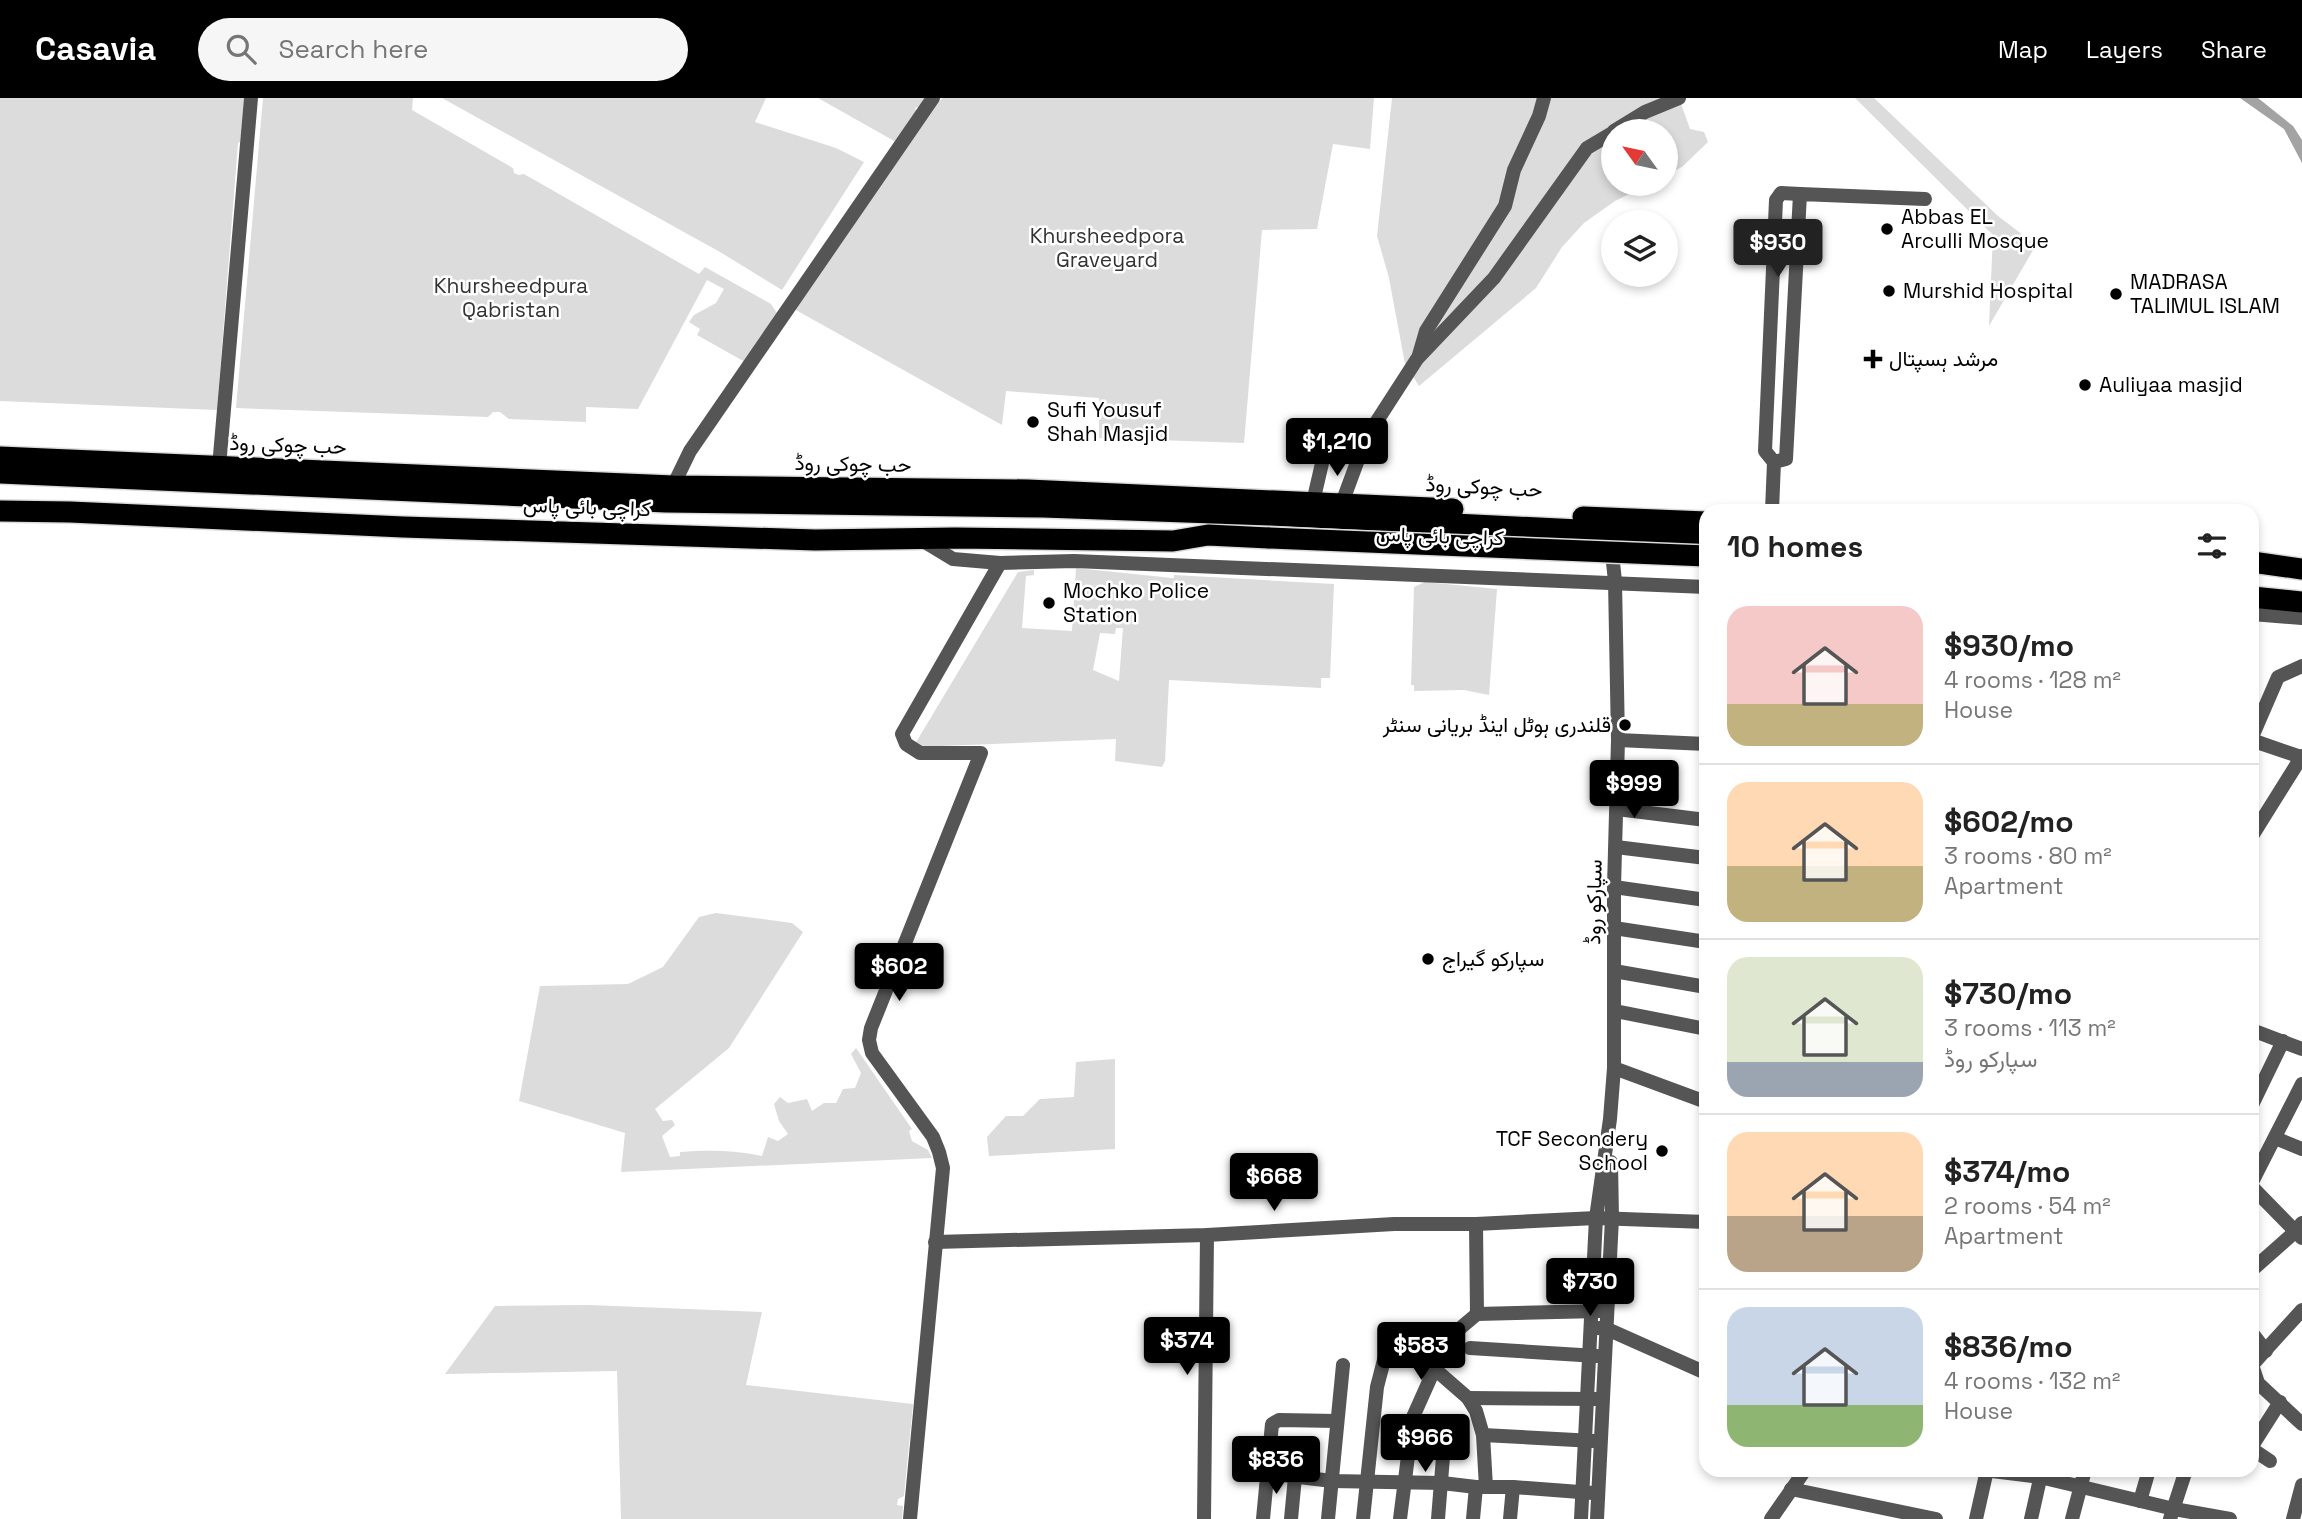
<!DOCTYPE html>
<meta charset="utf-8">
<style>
:root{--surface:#fff;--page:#f6f6f6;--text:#222;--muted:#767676;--line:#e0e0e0;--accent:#000}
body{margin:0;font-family:"Space Grotesk",Vazirmatn,sans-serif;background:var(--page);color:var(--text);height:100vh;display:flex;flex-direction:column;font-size:26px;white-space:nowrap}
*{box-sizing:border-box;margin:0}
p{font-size:23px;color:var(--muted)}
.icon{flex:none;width:38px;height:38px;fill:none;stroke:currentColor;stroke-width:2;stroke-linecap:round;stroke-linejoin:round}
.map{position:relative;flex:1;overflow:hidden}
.details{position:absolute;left:1699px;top:406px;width:560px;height:973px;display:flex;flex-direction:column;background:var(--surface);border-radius:21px;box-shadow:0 4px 10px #0003}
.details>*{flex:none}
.needle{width:46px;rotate:303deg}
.buttons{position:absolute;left:1601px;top:21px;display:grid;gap:14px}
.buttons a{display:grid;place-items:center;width:77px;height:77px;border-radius:50%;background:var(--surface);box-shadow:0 4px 10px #0003;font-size:35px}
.price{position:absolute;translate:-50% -60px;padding:0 16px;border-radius:7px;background:var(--accent);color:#fff;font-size:23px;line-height:46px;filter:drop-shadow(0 2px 4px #0008)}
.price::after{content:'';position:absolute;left:50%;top:42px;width:21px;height:16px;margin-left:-10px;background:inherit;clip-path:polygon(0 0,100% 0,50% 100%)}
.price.on{background:#222;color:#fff}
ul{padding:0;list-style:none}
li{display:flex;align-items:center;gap:21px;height:175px;padding:0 28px}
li+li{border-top:2px solid var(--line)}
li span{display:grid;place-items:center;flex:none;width:196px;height:140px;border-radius:21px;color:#555}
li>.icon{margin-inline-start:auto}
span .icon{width:84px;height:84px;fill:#fffc;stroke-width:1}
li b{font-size:30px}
h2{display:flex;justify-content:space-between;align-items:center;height:84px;padding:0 28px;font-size:30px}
header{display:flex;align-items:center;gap:42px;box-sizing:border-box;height:98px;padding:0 35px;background:var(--accent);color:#fff}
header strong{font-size:33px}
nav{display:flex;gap:38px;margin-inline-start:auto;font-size:24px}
.search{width:490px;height:63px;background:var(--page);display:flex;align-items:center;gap:18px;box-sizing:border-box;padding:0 24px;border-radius:38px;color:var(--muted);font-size:26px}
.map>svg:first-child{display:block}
.green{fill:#dcdcdc;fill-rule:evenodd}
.water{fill:#a3a3a3}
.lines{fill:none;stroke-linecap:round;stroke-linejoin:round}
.highway-casing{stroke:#dbdbdb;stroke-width:24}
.minor{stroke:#555;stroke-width:14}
.highway{stroke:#000;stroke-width:21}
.highway-bridge-casing{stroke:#dbdbdb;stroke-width:24;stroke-linecap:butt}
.highway-bridge{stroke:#000;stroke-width:21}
.poi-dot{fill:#000;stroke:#fff;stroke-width:2.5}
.labels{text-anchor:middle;stroke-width:5;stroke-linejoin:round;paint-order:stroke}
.poi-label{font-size:21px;fill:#000;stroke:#fff;text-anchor:start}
.park-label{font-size:21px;fill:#333;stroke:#fff}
.street-label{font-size:21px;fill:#000;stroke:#fff}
</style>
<header>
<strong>Casavia</strong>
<div class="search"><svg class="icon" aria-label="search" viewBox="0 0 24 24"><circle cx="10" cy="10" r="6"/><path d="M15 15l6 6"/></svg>Search here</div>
<nav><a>Map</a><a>Layers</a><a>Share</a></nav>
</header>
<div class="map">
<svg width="2302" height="1421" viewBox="0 0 2302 1421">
<rect width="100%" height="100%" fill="#fff"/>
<g class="green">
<polygon points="0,0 244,0 240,44 238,45 217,312 0,303"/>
<polygon points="263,0 413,0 412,12 513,70 514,75 519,77 524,76 699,176 705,169 771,206 777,215 745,264 697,237 700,231 689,224 694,217 716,205 724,191 707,182 638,311 586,309 586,324 509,321 500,314 493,314 488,319 236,310"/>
<polygon points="442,0 766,0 755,24 836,50 864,64 782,192 720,154"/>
<polygon points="818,0 928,0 922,8 915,10 917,16 896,44"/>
<polygon points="942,0 1374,0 1370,51 1333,46 1317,131 1262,132 1244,345 1099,340 1099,300 1006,293 1002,327 794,211"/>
<polygon points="1392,0 1679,0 1690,31 1704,34 1708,44 1682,69 1666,77 1666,33 1614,33 1614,86 1649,86 1615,103 1584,125 1562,149 1536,190 1419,288 1405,266 1389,180 1377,138"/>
<polygon points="1855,0 1874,0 1998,118 2036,147 1989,228 1993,137"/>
<path d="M1076 470 1172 480H1174V477L1334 486 1330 580H1321V590L1169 582 1165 663 1162 669 1115 663 1116 641 915 649V646L1018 474 1034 472V477L1026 478 1022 530 1072 533ZM1116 530H1123L1119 583 1093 572 1100 535 1115 536Z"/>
<polygon points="1425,484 1497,491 1489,597 1464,592 1414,593 1414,587 1411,587 1414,489"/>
<path d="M716 815 792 825 803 834 729 950 655 1011 663 1023 672 1022 675 1027 662 1038 670 1059 680 1058V1054C709 1052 734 1052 762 1058L768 1039 778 1043 788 1036 779 1023 774 1006 780 999 788 1005 807 1001 812 1013 824 1005H836L843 991 855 990 861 975 851 956 856 950 912 1031 909 1033 912 1043 928 1052 932 1060 621 1074 625 1035 519 1003 540 888 628 886 663 869 699 819Z"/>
<polygon points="1115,961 1115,1051 989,1058 987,1039 1006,1018 1023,1018 1040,1001 1074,999 1076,964"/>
<polygon points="589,1207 762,1214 746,1287 913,1306 904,1398 898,1401 897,1407 903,1408 902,1421 621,1421 617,1273 445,1276 495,1208"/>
</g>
<polygon class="water" points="2240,0 2258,0 2293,28 2302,42 2302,65 2284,31"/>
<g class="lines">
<defs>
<g id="highway">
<polyline points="0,359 673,388 1028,392 1453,411"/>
<polyline points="0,375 666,404 1043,409 1270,417 1579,432 1706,442"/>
<polyline points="0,413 70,414 403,429 815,442 955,440 1173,443 1208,437 1269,440"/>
<polyline points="1583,419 1706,424"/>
<polyline points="2252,464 2302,471"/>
<polyline points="2252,499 2302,504"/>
</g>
</defs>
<use href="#highway" class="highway-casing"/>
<g class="minor">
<polyline points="1614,33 1645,14 1679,0"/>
<polyline points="1419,257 1426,233 1505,108 1514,72 1539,18 1544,0"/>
<polyline points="1774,364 1765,353 1776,102 1781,95 1800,96"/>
<polyline points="219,369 251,0"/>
<polyline points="673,388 690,353 933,0"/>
<polyline points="1313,404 1326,348"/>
<polyline points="1342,405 1366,340 1417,261 1494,180 1587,50 1614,34"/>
<polyline points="1772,413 1774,364 1786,361 1800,96 1925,101"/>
<polyline points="920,441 953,461 1000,465 1074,463 1706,489"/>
<polyline points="2252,516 2302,520"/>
<polyline points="2252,639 2278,579 2302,568"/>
<polyline points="2252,640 2257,644 2301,659"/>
<polyline points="1618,642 1706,646"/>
<polyline points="1617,711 1706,722"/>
<polyline points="2252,738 2302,658"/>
<polyline points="1616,749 1706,760"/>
<polyline points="1614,789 1706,802"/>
<polyline points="1614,830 1706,844"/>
<polyline points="1614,873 1706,889"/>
<polyline points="1615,913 1706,931"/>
<polyline points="2252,932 2302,951"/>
<polyline points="1614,970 1706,1004"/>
<polyline points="2252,1007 2283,943"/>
<polyline points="2275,1040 2302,1051"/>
<polyline points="2252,1084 2302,986"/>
<polyline points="2252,1089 2302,1140"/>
<polyline points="1476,1126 1477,1216"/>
<polyline points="935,1144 1207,1137 1394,1126 1476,1126 1596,1120 1706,1124"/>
<polyline points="2252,1172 2296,1133 2302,1125"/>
<polyline points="1598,1230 1607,1231 1706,1275"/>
<polyline points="2252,1235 2266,1253"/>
<polyline points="1398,1239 1418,1239 1458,1232 1477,1216 1600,1213"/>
<polyline points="1398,1239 1468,1300 1476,1313 1483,1337 1486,1389"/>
<polyline points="1470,1250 1597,1258"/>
<polyline points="2252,1267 2258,1285 2302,1326"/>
<polyline points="2252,1267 2302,1212"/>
<polyline points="1468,1300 1596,1301"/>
<polyline points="1483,1337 1594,1343"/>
<polyline points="2252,1348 2280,1304"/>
<polyline points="2252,1351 2270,1363"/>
<polyline points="1984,1372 2040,1379 2174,1411 2230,1421"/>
<polyline points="1267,1375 1332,1383 1442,1385 1476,1389 1513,1389 1593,1395"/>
<polyline points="1791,1391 1936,1421"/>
<polyline points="2140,1403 2149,1372"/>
<polyline points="910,1421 943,1070 939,1054 933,1039 872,955 869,942 871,930 981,655 920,655 906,646 902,636 1000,465"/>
<polyline points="1204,1421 1207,1137"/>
<polyline points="1263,1421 1272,1326 1279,1322 1337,1323"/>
<polyline points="1291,1421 1295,1379"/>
<polyline points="1328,1421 1343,1267"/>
<polyline points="1363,1421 1377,1289 1384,1262 1398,1239"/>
<polyline points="1400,1421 1413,1319 1434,1272"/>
<polyline points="1438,1421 1445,1334"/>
<polyline points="1473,1421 1476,1389"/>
<polyline points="1510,1421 1513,1389"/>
<polyline points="1581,1421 1596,1120 1610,1021 1614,970 1614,789 1618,642 1615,483 1611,446"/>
<polyline points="1597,1421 1612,1120 1611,1064"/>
<polyline points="1771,1421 1805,1372"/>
<polyline points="1976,1421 1987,1372"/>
<polyline points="2031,1421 2042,1372"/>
<polyline points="2072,1421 2085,1372"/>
<polyline points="2170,1421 2186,1372"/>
<polyline points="2293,1421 2302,1387"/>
</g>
<use href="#highway" class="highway"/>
<defs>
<polyline id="highway-bridge" points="1269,440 1706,458"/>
</defs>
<use href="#highway-bridge" class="highway-bridge-casing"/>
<use href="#highway-bridge" class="highway-bridge"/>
</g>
<g class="poi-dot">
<circle cx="1887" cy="131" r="7"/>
<circle cx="1889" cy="193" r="7"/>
<circle cx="2116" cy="196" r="7"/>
<path d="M1869.5 250.5h7v7h7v7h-7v7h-7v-7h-7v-7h7z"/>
<circle cx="2085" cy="287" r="7"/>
<circle cx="1033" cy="324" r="7"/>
<circle cx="1049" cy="505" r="7"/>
<circle cx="1625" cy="627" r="7"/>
<circle cx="1428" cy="861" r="7"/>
<circle cx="1662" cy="1053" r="7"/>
</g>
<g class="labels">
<g class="poi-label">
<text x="1901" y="126">Abbas EL<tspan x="1901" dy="24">Arculli Mosque</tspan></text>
<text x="2130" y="191">MADRASA<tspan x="2130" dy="24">TALIMUL ISLAM</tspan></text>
<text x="1903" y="200">Murshid Hospital</text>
<text x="1889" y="268">مرشد ہسپتال</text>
<text x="2099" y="294">Auliyaa masjid</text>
<text x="1047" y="319">Sufi Yousuf<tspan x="1047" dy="24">Shah Masjid</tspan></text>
<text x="1063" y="500">Mochko Police<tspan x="1063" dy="24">Station</tspan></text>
<text x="1611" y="634" text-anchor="end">قلندری ہوٹل اینڈ بریانی سنٹر</text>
<text x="1442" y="868">سپارکو گیراج</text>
<text x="1648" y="1048" text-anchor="end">TCF Secondery<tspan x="1648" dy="24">School</tspan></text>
</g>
<g class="park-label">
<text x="1107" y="145">Khursheedpora<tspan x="1107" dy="24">Graveyard</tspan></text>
<text x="511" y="195">Khursheedpura<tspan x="511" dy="24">Qabristan</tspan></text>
</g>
<g class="street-label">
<text transform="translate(288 347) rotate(2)" y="7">حب چوکی روڈ</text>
<text transform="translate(853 366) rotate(1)" y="7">حب چوکی روڈ</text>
<text transform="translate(1484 389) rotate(3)" y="7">حب چوکی روڈ</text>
<text transform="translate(587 409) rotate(2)" y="7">کراچی بائی پاس</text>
<text transform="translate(1440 438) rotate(2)" y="7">کراچی بائی پاس</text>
<text transform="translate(1594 804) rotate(-89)" y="7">سپارکو روڈ</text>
</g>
</g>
</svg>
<div class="buttons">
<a><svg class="needle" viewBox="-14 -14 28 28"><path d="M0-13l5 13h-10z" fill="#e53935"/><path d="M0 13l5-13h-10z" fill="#767676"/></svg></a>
<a><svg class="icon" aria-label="layers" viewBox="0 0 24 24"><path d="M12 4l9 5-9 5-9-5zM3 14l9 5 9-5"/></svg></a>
</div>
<b class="price on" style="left:1778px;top:181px">$930</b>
<b class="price" style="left:1337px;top:380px">$1,210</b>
<b class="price" style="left:1634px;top:722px">$999</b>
<b class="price" style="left:899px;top:905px">$602</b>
<b class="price" style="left:1274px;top:1115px">$668</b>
<b class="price" style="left:1590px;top:1220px">$730</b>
<b class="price" style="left:1187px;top:1279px">$374</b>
<b class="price" style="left:1421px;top:1284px">$583</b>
<b class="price" style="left:1425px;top:1376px">$966</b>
<b class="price" style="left:1276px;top:1398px">$836</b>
<section class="details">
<h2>10 homes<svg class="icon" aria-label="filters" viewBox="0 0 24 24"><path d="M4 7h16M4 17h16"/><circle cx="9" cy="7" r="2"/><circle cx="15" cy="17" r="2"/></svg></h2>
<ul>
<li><span style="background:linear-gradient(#f6c9c9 70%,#c2b280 0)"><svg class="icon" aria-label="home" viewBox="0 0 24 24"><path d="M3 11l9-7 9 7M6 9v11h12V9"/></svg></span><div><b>$930/mo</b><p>4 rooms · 128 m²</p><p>House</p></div></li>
<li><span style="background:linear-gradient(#ffd9b3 60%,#c2b280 0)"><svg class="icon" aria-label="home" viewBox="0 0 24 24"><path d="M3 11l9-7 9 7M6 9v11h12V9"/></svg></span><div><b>$602/mo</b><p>3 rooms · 80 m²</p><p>Apartment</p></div></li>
<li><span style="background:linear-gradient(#dfe7d0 75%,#9aa5b1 0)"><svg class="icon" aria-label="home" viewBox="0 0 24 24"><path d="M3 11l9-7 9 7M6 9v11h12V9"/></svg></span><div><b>$730/mo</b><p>3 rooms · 113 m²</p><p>سپارکو روڈ</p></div></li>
<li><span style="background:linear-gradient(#ffd9b3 60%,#b9a48a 0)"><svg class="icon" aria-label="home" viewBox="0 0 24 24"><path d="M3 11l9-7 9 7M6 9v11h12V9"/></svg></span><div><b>$374/mo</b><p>2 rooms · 54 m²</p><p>Apartment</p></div></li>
<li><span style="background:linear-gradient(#c9d6e8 70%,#8fb573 0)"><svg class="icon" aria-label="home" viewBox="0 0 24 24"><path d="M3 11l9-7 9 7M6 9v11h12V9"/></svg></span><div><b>$836/mo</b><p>4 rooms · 132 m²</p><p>House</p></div></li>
</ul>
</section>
</div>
